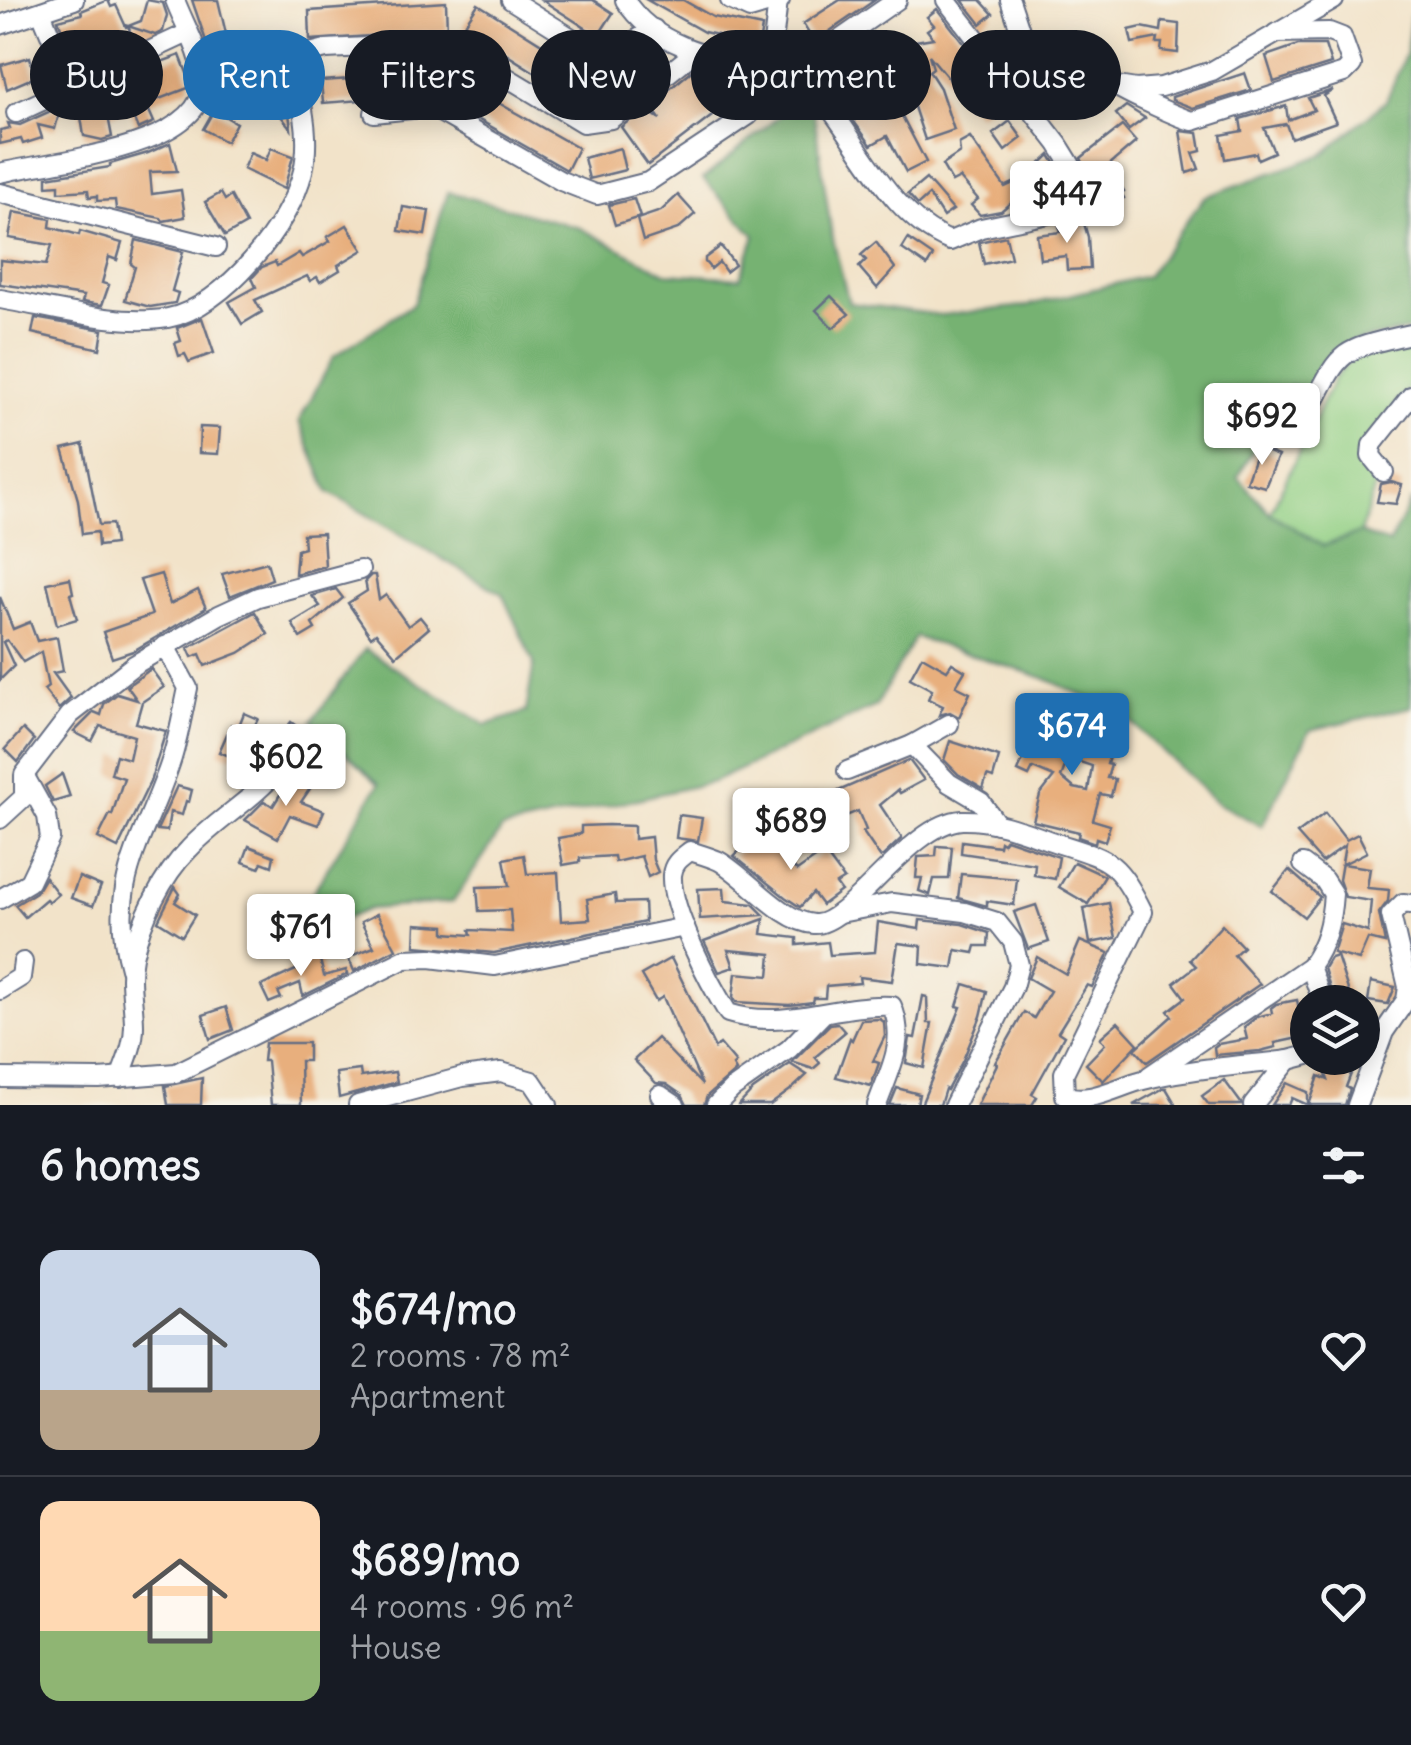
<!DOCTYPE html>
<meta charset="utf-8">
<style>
:root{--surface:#171b24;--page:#242831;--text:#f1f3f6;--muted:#9ea1a6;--line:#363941;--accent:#1f6fb2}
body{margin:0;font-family:Delius,sans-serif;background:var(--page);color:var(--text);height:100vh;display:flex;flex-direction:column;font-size:38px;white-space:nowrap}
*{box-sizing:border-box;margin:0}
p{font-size:32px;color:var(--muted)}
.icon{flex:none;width:55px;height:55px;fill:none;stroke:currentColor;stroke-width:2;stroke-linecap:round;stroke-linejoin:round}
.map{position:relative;height:1105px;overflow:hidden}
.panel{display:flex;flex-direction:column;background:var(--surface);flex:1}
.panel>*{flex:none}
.hud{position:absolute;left:30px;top:30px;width:1352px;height:90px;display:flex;gap:20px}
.tools{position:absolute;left:1290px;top:985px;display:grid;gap:20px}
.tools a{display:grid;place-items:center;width:90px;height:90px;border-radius:50%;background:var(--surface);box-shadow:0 5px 25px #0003;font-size:50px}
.price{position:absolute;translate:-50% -85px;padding:0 22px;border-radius:10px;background:#fff;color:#222;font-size:32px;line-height:65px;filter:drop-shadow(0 2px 5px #0008)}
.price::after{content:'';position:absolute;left:50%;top:60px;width:30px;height:22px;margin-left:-15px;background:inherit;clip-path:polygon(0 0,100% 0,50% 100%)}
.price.current{background:var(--accent);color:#fff}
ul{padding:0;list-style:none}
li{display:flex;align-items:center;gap:30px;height:250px;padding:0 40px}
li+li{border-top:2px solid var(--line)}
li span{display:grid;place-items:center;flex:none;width:280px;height:200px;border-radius:20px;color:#555}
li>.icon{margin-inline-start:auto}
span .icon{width:120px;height:120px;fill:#fffc;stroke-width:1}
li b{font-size:42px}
h2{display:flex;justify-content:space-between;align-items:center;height:120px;padding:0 40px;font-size:42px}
.chip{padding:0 35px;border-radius:45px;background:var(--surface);box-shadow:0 5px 25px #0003;font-size:35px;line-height:90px}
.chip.current{background:var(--accent);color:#fff}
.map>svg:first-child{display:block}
.green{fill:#93d085;stroke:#578072;stroke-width:2.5}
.forest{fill:#76b272;stroke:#487068;stroke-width:2.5}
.building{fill:#e8af7d;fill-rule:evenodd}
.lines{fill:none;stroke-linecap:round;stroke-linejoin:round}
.minor-casing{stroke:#666e83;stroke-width:22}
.minor{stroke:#fff;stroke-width:18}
</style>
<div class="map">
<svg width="1411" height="1105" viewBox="0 0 1411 1105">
<rect width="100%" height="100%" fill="#f7f3e8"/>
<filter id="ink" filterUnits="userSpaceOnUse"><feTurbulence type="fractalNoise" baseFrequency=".01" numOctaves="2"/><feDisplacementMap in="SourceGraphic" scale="20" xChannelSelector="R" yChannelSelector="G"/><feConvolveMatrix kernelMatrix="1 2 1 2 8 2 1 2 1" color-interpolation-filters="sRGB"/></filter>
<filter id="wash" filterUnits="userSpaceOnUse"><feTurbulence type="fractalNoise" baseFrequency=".0048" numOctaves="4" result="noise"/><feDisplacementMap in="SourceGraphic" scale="40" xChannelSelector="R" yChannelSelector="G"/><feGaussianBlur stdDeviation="2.25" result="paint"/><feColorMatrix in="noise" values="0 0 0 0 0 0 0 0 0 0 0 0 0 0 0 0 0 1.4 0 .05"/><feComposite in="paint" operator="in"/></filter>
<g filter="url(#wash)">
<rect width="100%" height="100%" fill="#f2e3c9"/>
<polygon class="green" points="1411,342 1411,386 1363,445 1359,463 1377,481 1360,533 1323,547 1270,513 1334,378 1354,357"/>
<polygon class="forest" points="1411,14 1411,330 1355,341 1333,352 1310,393 1290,386 1238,477 1270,513 1323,546 1360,533 1389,544 1411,500 1411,707 1310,730 1262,826 1217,803 1122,713 1044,678 915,637 876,706 713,782 502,829 453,902 369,909 281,945 379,784 312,721 365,649 486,725 526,712 534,663 502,594 328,492 299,421 334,356 413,304 448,192 580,228 666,273 740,278 755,236 703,179 784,112 813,108 832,236 849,303 941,315 1025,306 1147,276 1204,197 1322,155 1386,101 1406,53"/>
<g id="blocks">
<g class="building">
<polygon points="108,0 111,7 116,5 126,27 141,21 147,0 163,3 167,15 163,31 155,35 128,26 135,44 119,51 117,45 98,53 100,60 76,65 58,20 82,14 81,11"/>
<polygon points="192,0 218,0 227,38 207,44"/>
<polygon points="542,0 593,0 613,13 598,36"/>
<polygon points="647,0 683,0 713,17 762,27 759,44 704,32"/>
<polygon points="840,0 875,0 814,42 803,24"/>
<polygon points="962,0 980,0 993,14 981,24"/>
<polygon points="446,2 447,31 310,40 309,11"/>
<polygon points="478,4 613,89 601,108 593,109 463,27"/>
<polygon points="937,9 1004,95 978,114 929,55 933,68 929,71 940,88 954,130 925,140 911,98 903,43 933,38 927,30 934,25 927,17"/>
<polygon points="1162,22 1179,24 1178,53 1161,51 1162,43 1157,43 1158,38 1132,43 1129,30 1142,27 1161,31"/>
<polygon points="873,39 876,43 882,40 892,60 877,68 926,162 906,172 887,136 871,145 821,76 862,52 859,46"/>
<polygon points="1298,45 1325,45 1331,64 1274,82 1266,56"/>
<polygon points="649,46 666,60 635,84 622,65"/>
<polygon points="180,55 190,81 188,88 146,104 154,122 138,129 130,110 108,116 112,137 102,140 84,136 78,98 107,93 105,87 156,74 153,65"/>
<polygon points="30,57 35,77 7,89 1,65"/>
<polygon points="278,58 290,59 284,74 291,129 270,102 275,98"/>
<polygon points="699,65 709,68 733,100 648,165 621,127 644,109 660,119 650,105"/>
<polygon points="1245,73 1251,90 1193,108 1172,100 1172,97"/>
<polygon points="426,74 428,95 323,103 321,81"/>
<polygon points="451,76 578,148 567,170 439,97"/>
<polygon points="1044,76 1065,91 1050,112 1033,91"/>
<polygon points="1333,90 1324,96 1336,122 1291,138 1286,124 1264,128 1274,152 1258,159 1256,153 1225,159 1221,135 1242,131 1240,119 1286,106 1288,120 1314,110 1308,98"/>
<polygon points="1126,106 1145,118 1129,130 1116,114"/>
<polygon points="55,109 60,110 55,129 38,125 42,138 23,144 21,139 0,144 0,130 10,128 8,123 20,125"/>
<polygon points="214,110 236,123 226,142 203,129"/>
<polygon points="1010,121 1022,138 1005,151 993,134"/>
<polygon points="1122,126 1136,142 1109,165 1124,191 1121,193 1124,198 1103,210 1081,158"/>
<polygon points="1180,131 1198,133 1201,151 1193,153 1199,169 1187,173"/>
<polygon points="970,138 1005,187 1037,172 1035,169 1050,155 1060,171 1041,188 1047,202 1020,207 1016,198 1001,211 980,215 971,205 978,199 960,178 952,182 942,165 960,153 959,144"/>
<polygon points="170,143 177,171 150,172 152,194 181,190 185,217 163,221 161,218 116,209 115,200 97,201 97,196 89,197 88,190 59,192 59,185 47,186 47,177 110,167 110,164 148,153"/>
<polygon points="271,148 293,156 284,189 243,169 250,153 266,160"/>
<polygon points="620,148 625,170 589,179 584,158"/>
<polygon points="926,179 935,189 953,210 943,217 929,195 918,205 908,194"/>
<polygon points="221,193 225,200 231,196 246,224 225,236 205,202"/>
<polygon points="678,195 695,214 678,229 643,241 637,219 661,211"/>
<polygon points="634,199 640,217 615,225 609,205"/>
<polygon points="403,207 429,211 425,235 399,231"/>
<polygon points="14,212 51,219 50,227 79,235 80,231 122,243 117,260 109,257 102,283 109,285 102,305 82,302 84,296 0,284 0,260 46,265 52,245 9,238"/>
<polygon points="1083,220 1088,237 1090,269 1067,270 1066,256 1040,259 1037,235 1061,232 1059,226"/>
<polygon points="347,225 363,250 338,265 340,270 320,282 317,277 310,281 307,276 255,300 262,312 242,324 229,302 256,287 252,278 262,267 275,262 277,266 299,253 302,257 330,241 327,237"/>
<polygon points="1006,236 1011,258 984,264 979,242"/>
<polygon points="908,239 933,256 927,266 902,249"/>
<polygon points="136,240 183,252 172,291 178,293 175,303 150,307 125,300 135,267 131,264"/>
<polygon points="876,242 895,268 877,288 859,267 866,260 861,255"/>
<polygon points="721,246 735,265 726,272 719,262 711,269 705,262 705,258"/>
<polygon points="831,296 849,314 833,328 816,310"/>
<polygon points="35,318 103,330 100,349 32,333"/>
<polygon points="202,318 214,353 189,362 185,354 179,356 175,343 181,341 177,328"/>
<polygon points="200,427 220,428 218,454 199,453"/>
<polygon points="83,444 99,525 112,524 115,544 98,546 97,532 82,534 78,500 63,449"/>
<polygon points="1258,448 1278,456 1265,487 1246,482"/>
<polygon points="1391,482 1402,485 1396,504 1377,502 1381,484"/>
<polygon points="323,533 325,566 295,574 297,550 304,548 303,534"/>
<polygon points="267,562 272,579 230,596 222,574"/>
<polygon points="161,574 170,604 198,590 206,608 133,651 112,658 103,632 152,615 140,580"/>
<polygon points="371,575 375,575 379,600 386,595 408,626 420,617 429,628 396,656 376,633 371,637 348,603 367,591 365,581"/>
<polygon points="70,578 73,593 70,594 77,619 57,625 47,583"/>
<polygon points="336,589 343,598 312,624 315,629 300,638 292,623 320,606 312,596"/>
<polygon points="0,597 13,629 30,622 37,641 57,637 63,671 53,673 71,698 59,709 44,690 48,687 41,652 23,662 7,640 3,642 14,666 0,680"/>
<polygon points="255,612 268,634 239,653 205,666 200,654 192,657 188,648"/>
<polygon points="922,656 947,670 952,663 965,671 956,686 970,693 959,717 950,712 939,715 943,706 928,699 932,690 910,678"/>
<polygon points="151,669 164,687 142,702 136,723 166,731 150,782 118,848 98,838 110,814 112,815 124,778 111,774 116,755 129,759 134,736 100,726 92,741 74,732 94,712 101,715 104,704 117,694 137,700 127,686"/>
<polygon points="244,713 258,719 251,733 260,737 251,759 234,752 232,757 219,752 231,725 238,728"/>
<path d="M1064 715 1081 721 1079 727 1115 736 1107 764 1111 765 1107 778 1115 779 1111 796 1100 794 1093 820 1110 825 1105 841 1096 838 1095 843 1078 837 1079 832 1033 821 1040 795 1054 777 1033 768 1029 776 1018 771 1034 734 1054 743ZM1068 758 1092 766 1088 791 1074 788 1061 777Z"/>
<polygon points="291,722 313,739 292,765 287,757 270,748"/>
<polygon points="23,729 34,740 18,762 5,749"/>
<polygon points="950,741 999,757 993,778 987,776 983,789 958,774 944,760"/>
<polygon points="909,760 924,780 900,793 898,790 880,805 902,838 883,856 880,857 863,832 866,830 858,811 831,822 832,825 821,831 804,800 816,794 818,800"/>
<polygon points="62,774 70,797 53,802 45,786"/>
<polygon points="292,775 311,787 301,802 324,811 318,825 290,815 278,838 245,820 264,801 273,806"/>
<polygon points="177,786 192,790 189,802 186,801 182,815 170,812 167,831 157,830"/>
<polygon points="1325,813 1346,840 1358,834 1367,852 1343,864 1370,868 1367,888 1389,890 1388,901 1379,913 1385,943 1368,939 1359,960 1333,953 1342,924 1368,932 1371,901 1345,897 1339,880 1345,845 1322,862 1297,834"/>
<polygon points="679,815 702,818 698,841 676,838"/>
<polygon points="608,825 634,826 634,839 651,837 653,860 658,872 648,877 641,856 615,862 614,856 580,858 580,862 563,865 558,838 581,834 581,826"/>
<polygon points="757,833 797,871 824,852 844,879 836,884 841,891 822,905 813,893 800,907 785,897 734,856"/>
<polygon points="1006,839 1059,857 1055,879 1034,875 1035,864 961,853 962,841 999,846 1000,841 1003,843"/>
<polygon points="249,846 274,856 272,866 262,862 259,868 243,862"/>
<polygon points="937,846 952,847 949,879 934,879 930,895 919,891 922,878 916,878 918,857 936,856"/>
<polygon points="524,855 527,874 558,872 561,921 590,919 587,899 615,894 616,903 644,902 645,922 494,953 415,946 416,924 445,926 445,933 471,935 470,930 512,932 510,910 479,911 477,887 509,886 504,859"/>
<polygon points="1074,862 1105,876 1088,904 1059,887"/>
<polygon points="1289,870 1320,897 1304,917 1272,891"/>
<polygon points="961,874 1017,879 1014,905 987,901 987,906 958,898"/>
<polygon points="45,877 58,894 49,902 46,899 25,917 15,905 36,892"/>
<polygon points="79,877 101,886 93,906 71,898"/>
<polygon points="175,887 180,894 175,902 195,915 182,936 158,921"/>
<polygon points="724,888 725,901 753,904 764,915 700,919 698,889"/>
<polygon points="1109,903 1116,938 1090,943 1084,908"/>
<polygon points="1036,905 1049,942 1028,949 1014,912"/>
<polygon points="377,914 396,949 354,971 348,957 374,947 361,922"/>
<polygon points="764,919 762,934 797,938 797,945 828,942 830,955 875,952 878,922 919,929 920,920 962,924 989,933 988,946 976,946 974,953 956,950 953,968 921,964 922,946 898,943 892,981 859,977 860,983 826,986 825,998 814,998 813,1002 789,1005 736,1002 733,997 736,973 769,976 771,954 728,950 734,967 719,972 704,941"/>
<polygon points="1222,925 1243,947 1234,955 1260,984 1147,1062 1135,1049 1172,1016 1168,1011 1185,998 1174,983 1196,966 1190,960"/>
<polygon points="1080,941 1109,953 1092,987 1087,985 1058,1032 1064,1036 1032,1094 1037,1097 1032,1105 977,1105 997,1064 995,1063 1024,1012 1034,1018 1050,991 1028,978 1037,957 1066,974"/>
<polygon points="319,956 324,976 346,970 347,974 303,996 300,983 278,992 281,998 269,1003 261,986 300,968 298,961"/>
<polygon points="1337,956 1350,996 1334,1002 1324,968 1330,958"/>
<polygon points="671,958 715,1048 720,1044 736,1063 733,1066 736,1071 707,1096 704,1105 687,1105 682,1095 666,1084 656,1083 634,1060 657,1038 702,1085 663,997 656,1001 641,975"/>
<polygon points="1371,982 1395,987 1388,1004 1368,1001"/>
<polygon points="964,984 987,991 981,1016 963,1060 947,1090 945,1089 940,1105 921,1105 961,1007 957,1006"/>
<polygon points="923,996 927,997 928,1023 932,1023 924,1068 906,1063 910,1037 915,1038"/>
<polygon points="1297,1000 1300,1014 1308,1011 1308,1036 1275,1043 1276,1047 1260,1051 1215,1055 1214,1047 1218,1044 1247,1039 1244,1027 1257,1017 1272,1013 1271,1008 1276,1004"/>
<polygon points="226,1007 233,1030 210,1039 203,1015"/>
<polygon points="880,1019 884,1022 885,1036 873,1061 879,1063 871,1086 836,1077 850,1038 852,1040 861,1020"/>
<polygon points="1118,1022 1138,1044 1103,1081 1086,1064 1105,1044 1100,1038"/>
<polygon points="837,1023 845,1032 815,1057 820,1063 813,1069 792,1062 830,1024"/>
<polygon points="265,1043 308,1043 308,1061 300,1061 301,1105 271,1105 267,1061 263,1061"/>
<polygon points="1326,1058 1357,1058 1346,1087 1350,1089 1345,1105 1309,1105 1319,1076 1328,1080 1323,1066"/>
<polygon points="790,1064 807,1075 793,1088 770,1105 739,1105 753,1090"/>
<polygon points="360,1070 361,1077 395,1072 397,1082 339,1098 336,1073"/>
<polygon points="202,1078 201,1105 168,1105 165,1086"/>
<polygon points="1224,1080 1241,1103 1241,1105 1209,1105 1202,1096"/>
<polygon points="1287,1083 1308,1092 1308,1105 1292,1098 1289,1105 1272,1105"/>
<polygon points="897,1088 919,1094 917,1105 890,1105"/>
<polygon points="1166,1088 1176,1105 1133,1105 1164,1088"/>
</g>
</g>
</g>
<g filter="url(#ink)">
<use href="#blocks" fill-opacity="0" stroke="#666e83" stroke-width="2.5"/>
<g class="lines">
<defs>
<g id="minor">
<polyline points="511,0 586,47 616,52 654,29"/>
<path d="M625 0C655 49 719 58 770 69L778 0"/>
<polyline points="730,0 750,9 780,0"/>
<polyline points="1010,0 1021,33 1053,67 1080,80 1136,89 1161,87 1212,71 1334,0"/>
<polyline points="41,12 71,85"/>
<polyline points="0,25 74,0"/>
<path d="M796 70C807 82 818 94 828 106 864 152 893 217 950 241L981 228 1083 207C1087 186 1069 162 1058 144L946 0"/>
<path d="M1119 88C1130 95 1184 120 1193 121L1344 73 1352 65 1342 37 1329 32 1276 33"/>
<polyline points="16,113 188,33"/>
<polyline points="374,113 431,107 561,181 597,195 648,182 749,115 770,69 796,70 897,0"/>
<path d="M0 173C48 161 207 149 203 80 202 54 184 24 175 0"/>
<polyline points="0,193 216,247"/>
<path d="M0 299C49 307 119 327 168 318 223 308 291 224 303 171 311 138 302 105 296 72L310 53 326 49 450 43 583 123 611 119 695 52"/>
<path d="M1307 416C1342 348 1336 351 1411 334"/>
<polyline points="1384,472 1371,456 1372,445 1411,396"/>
<polyline points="912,745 949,724"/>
<polyline points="847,771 912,745 949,783 981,802 997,824"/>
<polyline points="0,819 24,797 24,775 70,715 134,665 219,615 258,597 360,570"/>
<polyline points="0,899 29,882 50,838 47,816 27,780"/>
<polyline points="840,913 892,903 965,912 997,922 1013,942 1019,965 1013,987 954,1105"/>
<polyline points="1310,966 1320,995"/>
<path d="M130 968C105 881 147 837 172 758 179 735 183 711 188 688L165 646"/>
<polyline points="0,990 21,977 23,962"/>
<path d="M1149 1076 1310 966C1326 944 1331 922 1333 894L1324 880 1303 864"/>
<polyline points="0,1078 99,1079 176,1073 405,959 430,958 495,966 685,927"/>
<path d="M120 1078C126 1061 134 1045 134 1026 134 1003 128 981 133 957 141 920 162 876 189 849 217 819 255 799 280 767"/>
<polyline points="660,1095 675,1105"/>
<polyline points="358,1105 462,1077 501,1072 532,1081 548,1105"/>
<polyline points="716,1105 732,1089 789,1049 823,1014"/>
<path d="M877 1105C889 1071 907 1042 892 1006 835 1003 784 1031 728 1013 710 984 670 909 672 875 673 863 681 858 690 851 699 854 710 857 719 861 747 877 782 922 814 924 848 927 910 823 962 820 992 819 1023 831 1051 841 1108 860 1115 856 1143 912L1064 1073 1065 1095C1088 1105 1119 1086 1143 1080 1188 1068 1243 1066 1289 1060L1308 1055"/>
<polyline points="1253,1105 1289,1060"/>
<polyline points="1357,1105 1384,1032 1406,1000 1408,987 1391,915 1403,903 1411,904"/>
</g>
</defs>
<use href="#minor" class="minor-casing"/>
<use href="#minor" class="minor"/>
</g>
</g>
</svg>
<div class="tools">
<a><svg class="icon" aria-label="layers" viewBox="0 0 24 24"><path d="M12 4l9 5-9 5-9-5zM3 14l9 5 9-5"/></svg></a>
</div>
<b class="price" style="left:1067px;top:246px">$447</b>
<b class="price" style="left:1262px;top:468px">$692</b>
<b class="price current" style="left:1072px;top:778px">$674</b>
<b class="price" style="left:286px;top:809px">$602</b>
<b class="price" style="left:791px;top:873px">$689</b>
<b class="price" style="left:301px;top:979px">$761</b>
<div class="hud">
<a class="chip">Buy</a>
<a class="chip current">Rent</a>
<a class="chip">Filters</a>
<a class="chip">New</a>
<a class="chip">Apartment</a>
<a class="chip">House</a>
</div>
</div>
<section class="panel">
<h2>6 homes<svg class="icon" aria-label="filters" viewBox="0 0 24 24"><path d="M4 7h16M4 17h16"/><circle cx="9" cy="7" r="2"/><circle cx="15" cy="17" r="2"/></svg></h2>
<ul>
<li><span style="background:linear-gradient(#c9d6e8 70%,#b9a48a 0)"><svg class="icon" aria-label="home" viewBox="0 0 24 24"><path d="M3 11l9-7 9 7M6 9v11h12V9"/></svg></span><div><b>$674/mo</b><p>2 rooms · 78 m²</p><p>Apartment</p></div><svg class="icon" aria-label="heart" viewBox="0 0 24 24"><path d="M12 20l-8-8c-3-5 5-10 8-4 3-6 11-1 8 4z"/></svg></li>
<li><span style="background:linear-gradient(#ffd9b3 65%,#8fb573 0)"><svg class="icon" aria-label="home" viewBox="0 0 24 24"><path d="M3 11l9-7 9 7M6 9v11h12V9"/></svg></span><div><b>$689/mo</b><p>4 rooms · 96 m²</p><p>House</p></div><svg class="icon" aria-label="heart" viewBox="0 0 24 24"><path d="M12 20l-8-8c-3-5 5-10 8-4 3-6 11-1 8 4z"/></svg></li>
</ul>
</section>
